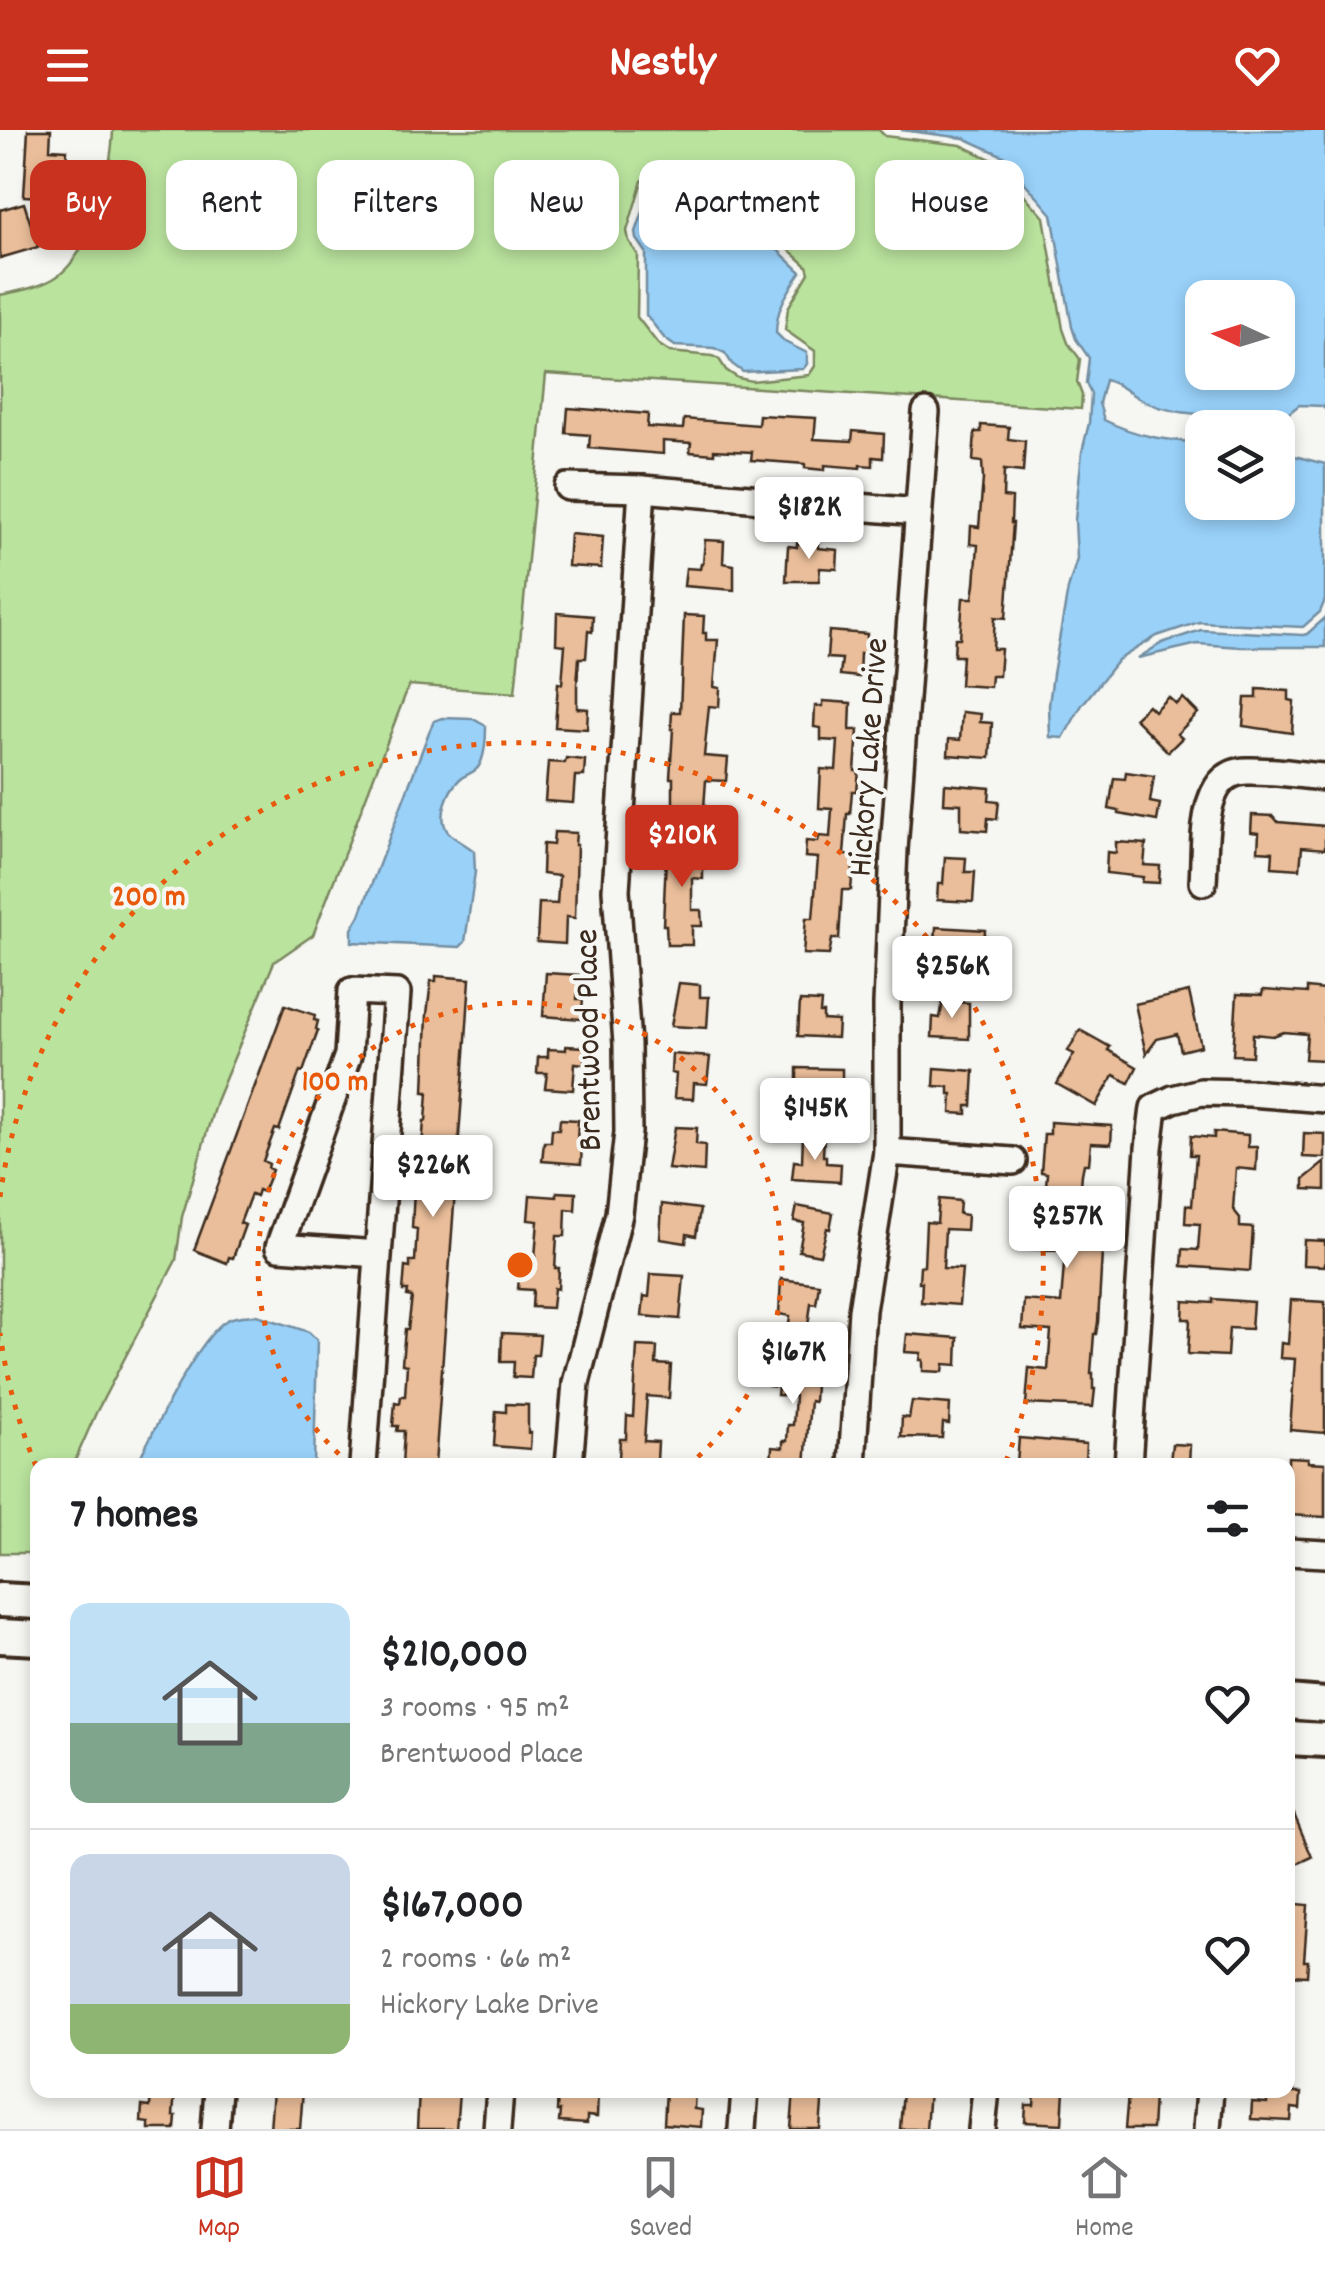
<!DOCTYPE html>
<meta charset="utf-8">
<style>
:root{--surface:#fff;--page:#f6f6f6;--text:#202124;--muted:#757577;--line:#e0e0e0;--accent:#c8321e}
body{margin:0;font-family:Dekko,sans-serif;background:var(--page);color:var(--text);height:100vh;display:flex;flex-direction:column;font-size:38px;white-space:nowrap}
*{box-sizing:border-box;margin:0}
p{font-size:32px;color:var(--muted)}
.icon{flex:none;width:55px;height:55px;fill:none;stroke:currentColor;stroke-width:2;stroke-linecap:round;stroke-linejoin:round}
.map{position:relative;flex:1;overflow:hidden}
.drawer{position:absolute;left:30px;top:1328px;width:1265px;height:640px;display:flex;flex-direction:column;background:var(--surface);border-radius:20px;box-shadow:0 5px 15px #0003}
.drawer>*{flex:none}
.banner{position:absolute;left:30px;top:30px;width:1265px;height:90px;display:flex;gap:20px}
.needle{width:65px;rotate:274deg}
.buttons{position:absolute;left:1185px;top:150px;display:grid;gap:20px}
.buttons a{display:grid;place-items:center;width:110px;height:110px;border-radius:20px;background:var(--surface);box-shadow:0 5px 15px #0003;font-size:50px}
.price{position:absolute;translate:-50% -85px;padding:0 22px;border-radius:10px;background:#fff;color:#222;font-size:32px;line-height:65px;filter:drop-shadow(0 2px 5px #0008)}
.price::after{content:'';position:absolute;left:50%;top:60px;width:30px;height:22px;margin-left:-15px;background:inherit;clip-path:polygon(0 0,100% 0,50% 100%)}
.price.selected{background:var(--accent);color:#fff}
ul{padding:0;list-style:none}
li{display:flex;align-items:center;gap:30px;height:250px;padding:0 40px}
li+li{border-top:2px solid var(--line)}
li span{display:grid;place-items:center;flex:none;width:280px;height:200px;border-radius:20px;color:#555}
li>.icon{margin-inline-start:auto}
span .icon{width:120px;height:120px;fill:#fffc;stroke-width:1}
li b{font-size:42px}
h2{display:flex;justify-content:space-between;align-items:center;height:120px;padding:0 40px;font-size:42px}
.tag{padding:0 35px;border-radius:20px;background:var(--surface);box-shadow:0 5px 15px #0003;font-size:35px;line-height:90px}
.tag.selected{background:var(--accent);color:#fff}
header{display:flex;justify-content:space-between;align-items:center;height:130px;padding:0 40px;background:var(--accent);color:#fff;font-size:45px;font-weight:800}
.tabs{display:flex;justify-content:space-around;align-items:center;height:140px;border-top:2px solid var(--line);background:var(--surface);font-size:28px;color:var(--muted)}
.tabs a{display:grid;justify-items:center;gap:5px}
.tabs .selected{color:var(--accent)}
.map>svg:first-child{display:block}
.green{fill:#bae39e;stroke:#7a865e;stroke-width:2.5;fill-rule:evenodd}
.water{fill:#99d1f9;stroke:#738ea1;stroke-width:2.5;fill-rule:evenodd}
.building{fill:#eabe9a;stroke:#3b2a1e;stroke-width:2.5}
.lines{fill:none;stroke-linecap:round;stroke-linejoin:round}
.minor-casing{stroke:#3b2a1e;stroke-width:32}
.major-casing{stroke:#3b2a1e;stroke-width:40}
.minor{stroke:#f6f6f2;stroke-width:25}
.major{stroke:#f6f6f2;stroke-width:32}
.ring{fill:none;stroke:#e8590c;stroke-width:5;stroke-dasharray:5 10}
.labels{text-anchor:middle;stroke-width:8;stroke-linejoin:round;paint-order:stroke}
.street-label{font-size:35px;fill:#3b2a1e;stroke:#f6f6f2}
.centre{fill:#e8590c;stroke:#f6f6f2;stroke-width:5}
.ring-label{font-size:30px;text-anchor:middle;font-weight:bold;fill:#e8590c;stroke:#f6f6f2;stroke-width:8;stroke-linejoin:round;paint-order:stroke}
</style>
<header><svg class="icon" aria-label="menu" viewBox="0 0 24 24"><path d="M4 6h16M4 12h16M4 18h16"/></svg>Nestly<svg class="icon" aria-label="heart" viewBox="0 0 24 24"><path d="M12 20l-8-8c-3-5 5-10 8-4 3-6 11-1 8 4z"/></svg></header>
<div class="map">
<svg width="1325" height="1999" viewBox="0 0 1325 1999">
<rect width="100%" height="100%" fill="#f6f6f2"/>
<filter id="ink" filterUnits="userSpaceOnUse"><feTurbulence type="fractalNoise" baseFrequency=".01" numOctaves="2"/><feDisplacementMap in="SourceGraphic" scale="20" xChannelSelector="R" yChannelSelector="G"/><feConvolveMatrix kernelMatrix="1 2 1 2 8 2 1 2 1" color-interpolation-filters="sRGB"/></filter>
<g filter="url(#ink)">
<path class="green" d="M113 0H879L885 6 961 15 1003 35 1012 51 1044 87 1063 199 1068 213 1080 229 1077 252 1082 265 1081 279 546 244 515 563 409 555 313 805 274 832 216 971 182 1087 176 1130 96 1283 73 1335H38V1416L34 1423H0V165C18 161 37 158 53 149 91 128 112 41 113 0ZM652 41 669 45 691 59 702 73 714 79 738 81 752 86 807 136 809 143 788 178 785 200 815 221V236L809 245 752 251 738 248 726 240 719 229 712 226 670 222 658 214 637 187 638 125 629 111 627 101 642 51Z"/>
<g class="water">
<path d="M901 0H1325V279L1322 276 1299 275 1272 297H1221L1218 285C1191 284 1164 282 1140 269 1128 263 1119 253 1105 250L1099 273 1104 290C1138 307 1165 310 1202 313V372H1278V318L1283 323 1325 334V470L1320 482 1303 497 1199 492 1157 506 1118 530 1082 575 1063 608 1050 607 1049 575 1053 544 1068 459 1077 429 1075 390 1082 322 1089 293 1091 264 1086 253 1089 228 1076 209 1072 197 1052 84 1019 46 1010 29 964 8ZM1202 168H1278V242H1202Z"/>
<path d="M655 49 666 52 686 65 696 79 711 87 747 91 801 142C788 162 776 178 776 203L785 212 807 223V234L803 239 743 242 732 234 725 223 714 218 675 216 665 209 646 185V122L637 109 636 102 646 73 647 61Z"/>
<polygon points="1325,488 1325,517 1241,517 1198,514 1138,528 1162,513 1201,500 1303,505 1307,504"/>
<path d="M442 588 473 589 486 596C486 607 485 626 479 636 475 643 466 644 460 649 448 660 437 687 448 702 454 709 467 715 474 721L475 742 465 812 460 817 352 812V799L360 785 429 602 434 591Z"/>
<path d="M257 1185 309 1202 317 1210 314 1335H136C154 1302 198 1207 227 1190 236 1185 247 1186 257 1185Z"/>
</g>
<g class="building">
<polygon points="28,0 51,0 50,19 67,20 64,68 24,66"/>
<polygon points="24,73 38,117 0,128 0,80"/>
<polygon points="568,278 648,284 647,297 683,299 684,289 758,295 759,285 816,288 814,309 852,311 853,301 884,304 883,328 873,327 873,336 860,335 860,338 825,335 825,340 805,338 805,334 751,330 752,322 714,320 714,324 690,322 691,313 663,311 663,324 589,318 590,305 566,303"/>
<polygon points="981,295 1009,297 1008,309 1025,311 1023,342 1004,340 1003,367 1012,368 1011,393 1013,393 1006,488 995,487 993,519 1001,519 999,546 991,546 990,557 960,555 962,526 954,526 955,508 960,508 963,468 973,468 975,454 978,415 970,414 971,396 979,397 983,349 982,332 973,331 975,302 981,302"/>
<polygon points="570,404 603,407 601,438 568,436"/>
<polygon points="705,410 724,411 723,433 734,435 734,460 684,456 686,438 700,439 701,434 703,434"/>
<polygon points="797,413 818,414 818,418 838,420 837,439 820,438 819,451 786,451 788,416 797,417"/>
<polygon points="557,483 593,486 592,502 588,501 586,528 579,528 577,555 577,578 588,579 587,599 555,597 558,553 562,554 565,515 556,514"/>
<polygon points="684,485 704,486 703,503 706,503 706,510 718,510 714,557 720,558 719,577 709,576 704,626 728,628 726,651 706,650 704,678 673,676 673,648 670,648 673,599 671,599 672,582 680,582"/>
<polygon points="829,501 867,504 866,524 860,523 859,547 840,545 842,529 827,528"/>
<polygon points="1257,559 1289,561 1289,570 1294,571 1292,603 1243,596 1245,568 1257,568"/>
<polygon points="1168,567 1176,574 1183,568 1198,583 1177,604 1182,608 1168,622 1134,588 1148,575 1154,581"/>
<polygon points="823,571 851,573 850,600 858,600 855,641 859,641 857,661 852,661 850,684 847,684 844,725 854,726 851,760 842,760 839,809 832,809 829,825 803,824 806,788 813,788 818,728 805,727 806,711 818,712 819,706 830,707 832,679 819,678 821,639 836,640 838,611 821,610 821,598 814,597 815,576 823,576"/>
<polygon points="962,582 981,584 980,592 992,593 990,628 948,625 949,609 960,610"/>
<polygon points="566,628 585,630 584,646 575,646 573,673 545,671 548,632 565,633"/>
<polygon points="1126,642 1154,646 1150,672 1160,674 1157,691 1119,684 1119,681 1109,679 1114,648 1125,649"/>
<polygon points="945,654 990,658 989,670 999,671 997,689 988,688 987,701 961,699 961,674 944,673"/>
<polygon points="1252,685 1273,686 1278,692 1325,696 1325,719 1302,717 1300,739 1272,737 1273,722 1258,721 1259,703 1251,702"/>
<polygon points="554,702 576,703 575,715 577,715 575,788 566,787 565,814 537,812 539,773 557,774 559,746 542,744 543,714 553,715"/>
<polygon points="673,703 691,705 690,714 703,715 703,749 692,748 692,780 701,780 702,796 692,796 692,815 667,815 666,795 663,795 666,727 671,727"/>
<polygon points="1116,712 1146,714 1144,735 1160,736 1159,753 1142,752 1143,747 1106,743 1107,722 1116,723"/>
<polygon points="945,727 966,728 965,742 975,742 973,772 937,770 938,754 943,754"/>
<polygon points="936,797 985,800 984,817 974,817 973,834 952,833 953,822 950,822 950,815 935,814"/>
<polygon points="546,843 579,845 577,869 583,869 581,889 543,886"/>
<polygon points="436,846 470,849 465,924 435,1335 402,1335 404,1301 397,1301 398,1296 393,1296 395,1272 400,1273 401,1266 405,1266 407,1235 402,1234 405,1199 408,1199 412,1167 407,1166 408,1161 403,1161 405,1137 410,1138 410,1131 415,1131 417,1099 412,1098 415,1041 411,1041 413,1017 422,1017 424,991 426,991 428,962 424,962 427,884 431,851 436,851"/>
<polygon points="679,853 700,855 700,867 709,867 707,898 671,896"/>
<polygon points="1307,858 1325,860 1324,930 1305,929 1307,904 1284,902 1273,906 1253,904 1252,926 1233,925 1237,864 1262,865 1263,860 1307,863"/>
<polygon points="1189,862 1201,916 1181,921 1177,904 1157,909 1146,924 1135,874"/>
<polygon points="800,871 821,872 820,883 823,883 823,890 838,891 837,908 798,906"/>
<polygon points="943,871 969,873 969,909 932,907 933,887 940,888"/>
<polygon points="285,875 315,885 314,890 318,891 316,899 318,900 303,942 300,941 279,1000 275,999 263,1031 269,1034 268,1038 272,1040 263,1062 258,1060 256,1066 251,1064 240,1093 245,1095 233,1128 229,1127 227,1133 194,1120"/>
<polygon points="1080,900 1110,917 1108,920 1137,937 1129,953 1114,945 1096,976 1057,954 1074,924 1068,921"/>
<polygon points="566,916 585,917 584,934 575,933 573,960 545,958 547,943 537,943 538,927 548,927 548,919 566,920"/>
<polygon points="672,924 710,927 707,954 694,953 693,969 674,968 676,944 671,943"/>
<polygon points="797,938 842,939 842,958 834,958 833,975 797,974"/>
<polygon points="935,938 974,941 972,976 967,976 967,984 951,983 952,964 949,964 949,957 934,956"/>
<polygon points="560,989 578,990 577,1014 582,1014 581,1034 542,1031 544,1012 551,1012 552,999 559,999"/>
<polygon points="1050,992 1112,996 1111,1014 1091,1013 1089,1034 1084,1034 1082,1044 1080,1068 1083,1068 1080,1104 1103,1106 1098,1192 1096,1204 1094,1204 1091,1243 1093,1243 1093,1259 1095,1259 1093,1277 1026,1274 1029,1238 1048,1240 1051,1201 1022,1199 1024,1170 1061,1173 1065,1121 1031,1119 1031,1114 1023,1113 1024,1094 1043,1096 1047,1043 1041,1042 1044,1004 1050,1004"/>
<polygon points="675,997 697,998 696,1014 705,1015 704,1042 668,1039"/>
<polygon points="1214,1002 1248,1005 1248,1017 1257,1017 1256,1040 1236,1038 1233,1079 1240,1088 1240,1097 1253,1098 1250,1141 1182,1136 1183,1119 1198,1120 1200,1094 1185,1093 1186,1075 1192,1076 1196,1025 1190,1025 1191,1006 1214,1008"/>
<polygon points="1304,1003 1325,1004 1325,1028 1303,1027"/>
<polygon points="803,1005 824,1006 823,1026 826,1026 826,1033 841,1034 840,1052 792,1049 794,1031 802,1032"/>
<polygon points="1325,1032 1325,1060 1304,1059 1304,1049"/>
<polygon points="557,1062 576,1063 575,1080 566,1079 565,1106 557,1106 555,1138 559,1138 558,1159 554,1158 552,1178 532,1177 533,1160 518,1159 521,1126 535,1127 538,1091 528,1090 530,1065 557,1067"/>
<polygon points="939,1069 960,1071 959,1084 967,1085 966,1100 945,1099 943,1138 962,1139 959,1175 921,1172 922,1152 919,1152 920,1136 924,1136 926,1092 937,1093"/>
<polygon points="662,1074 700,1079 696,1106 687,1104 686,1113 660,1109"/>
<polygon points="797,1076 833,1083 830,1099 827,1098 820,1125 799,1121 804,1093 794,1091"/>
<polygon points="1304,1110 1325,1111 1325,1136 1303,1135"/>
<polygon points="651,1144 684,1146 680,1189 642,1186 644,1166 649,1167"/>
<polygon points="781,1149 819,1154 816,1174 811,1173 808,1196 789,1194 790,1186 779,1184"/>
<polygon points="1213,1169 1253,1172 1251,1199 1229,1198 1227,1226 1188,1224 1190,1189 1183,1189 1184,1171 1213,1173"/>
<polygon points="1291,1170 1325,1172 1325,1303 1290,1300 1295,1229 1280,1228 1281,1213 1288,1214"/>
<polygon points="502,1203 540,1205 538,1225 533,1225 531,1248 513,1247 514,1232 501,1232"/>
<polygon points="907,1204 958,1208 957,1235 944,1234 943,1242 923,1241 923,1230 920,1230 921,1223 905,1222"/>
<polygon points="637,1216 657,1217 656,1234 671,1235 669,1268 647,1266 644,1311 658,1312 657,1331 619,1329 620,1309 626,1309 627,1286 633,1287"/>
<polygon points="780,1225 808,1227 806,1254 815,1255 814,1272 810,1271 805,1335 771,1335 772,1317 783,1318 783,1311 787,1311 788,1295 793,1295 795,1266 777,1265 778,1257 768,1256 770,1233 779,1233"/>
<polygon points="912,1271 950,1274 949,1294 943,1293 942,1308 901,1307 902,1287 909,1288"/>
<polygon points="506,1274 528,1275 528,1303 531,1303 530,1319 494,1316 496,1281 506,1282"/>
<polygon points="1019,1308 1086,1314 1085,1332 1073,1332 1073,1335 1017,1334"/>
<polygon points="1172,1314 1190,1315 1189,1334 1170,1332"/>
<polygon points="1288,1327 1308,1328 1308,1332 1325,1333 1325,1387 1288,1385"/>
<polygon points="1288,1670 1312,1727 1288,1738"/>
<polygon points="1288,1773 1308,1775 1304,1831 1308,1831 1307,1846 1288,1845"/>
<polygon points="151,1960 175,1960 173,1986 176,1986 175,1999 149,1999 149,1993 141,1992 142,1976 150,1977"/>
<polygon points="273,1960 303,1960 300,1999 270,1999"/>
<polygon points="419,1960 445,1960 445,1962 459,1963 456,1999 417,1999"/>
<polygon points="558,1960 598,1960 597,1987 587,1986 587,1994 559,1992 560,1981 557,1981"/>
<polygon points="666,1960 695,1960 694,1979 702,1980 701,1997 664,1994"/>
<polygon points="794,1960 823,1960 820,1999 791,1999"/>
<polygon points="903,1960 929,1960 926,1999 900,1999"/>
<polygon points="1035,1960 1064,1960 1062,1994 1025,1992 1026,1975 1034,1975"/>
<polygon points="1268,1960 1293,1960 1293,1963 1301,1963 1300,1979 1292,1978 1291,1991 1251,1989 1252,1972 1267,1973"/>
<polygon points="1128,1964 1154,1966 1152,1999 1125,1999"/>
</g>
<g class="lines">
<defs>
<g id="minor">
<polyline points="568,357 642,359 918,382"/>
<path d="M1203 752C1206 717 1198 642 1247 641 1272 640 1299 645 1325 647"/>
<polyline points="887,1022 1013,1031"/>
<polyline points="363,1335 397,863 352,861 348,925 279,1117 378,1124"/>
<polyline points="569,1335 576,1253 619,1084 628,1002 627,914 616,760 642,359"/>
<polyline points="852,1335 862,1180 887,1022 887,874 894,720 926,282"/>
<polyline points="1128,1335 1149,1018 1154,978 1173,969 1201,962 1250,963 1325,969"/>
<polyline points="1288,1422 1325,1424"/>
<polyline points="215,1999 218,1960"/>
<polyline points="497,1999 500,1960"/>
<polyline points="742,1999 745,1960"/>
<polyline points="982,1999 986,1960"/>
<polyline points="1207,1999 1210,1960"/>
</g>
<g id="major">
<polyline points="0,1470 38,1472"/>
<polyline points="0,1506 38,1508"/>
<polyline points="1288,1572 1325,1575"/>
<polyline points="1288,1608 1325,1610"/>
</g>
</defs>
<use href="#minor" class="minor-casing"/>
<use href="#major" class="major-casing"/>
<use href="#minor" class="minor"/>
<use href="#major" class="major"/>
</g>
</g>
<g class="ring">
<path d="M350 1334A262 262 0 1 1 690 1334"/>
<path d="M36 1336A524 524 0 0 1 0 1203M0 1067A524 524 0 1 1 1006 1331"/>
</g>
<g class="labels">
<g class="street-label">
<text transform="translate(866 627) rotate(-86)" y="12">Hickory Lake Drive</text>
<text transform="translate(586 910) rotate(-91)" y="12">Brentwood Place</text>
</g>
</g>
<circle cx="520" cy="1135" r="15" class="centre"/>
<g class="ring-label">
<text x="149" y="775">200 m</text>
<text x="335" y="960">100 m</text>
</g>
</svg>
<div class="buttons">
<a><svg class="needle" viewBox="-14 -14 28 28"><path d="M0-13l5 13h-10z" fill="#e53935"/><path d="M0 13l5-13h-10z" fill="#757577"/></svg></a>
<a><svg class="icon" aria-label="layers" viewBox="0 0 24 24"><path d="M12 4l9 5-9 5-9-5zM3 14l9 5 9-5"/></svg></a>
</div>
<b class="price" style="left:809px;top:432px">$182K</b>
<b class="price selected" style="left:682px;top:760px">$210K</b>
<b class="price" style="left:952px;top:891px">$256K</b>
<b class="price" style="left:815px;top:1033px">$145K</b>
<b class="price" style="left:433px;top:1090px">$226K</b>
<b class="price" style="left:1067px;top:1141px">$257K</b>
<b class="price" style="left:793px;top:1277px">$167K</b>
<div class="banner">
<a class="tag selected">Buy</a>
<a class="tag">Rent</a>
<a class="tag">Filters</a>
<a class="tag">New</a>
<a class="tag">Apartment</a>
<a class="tag">House</a>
</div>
<section class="drawer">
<h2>7 homes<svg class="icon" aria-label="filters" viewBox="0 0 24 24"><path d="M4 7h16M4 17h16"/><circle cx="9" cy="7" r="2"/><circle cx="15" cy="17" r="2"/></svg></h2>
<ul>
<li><span style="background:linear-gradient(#bfe0f5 60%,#7fa58c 0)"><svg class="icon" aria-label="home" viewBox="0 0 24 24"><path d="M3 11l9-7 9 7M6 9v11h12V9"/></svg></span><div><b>$210,000</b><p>3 rooms · 95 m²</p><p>Brentwood Place</p></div><svg class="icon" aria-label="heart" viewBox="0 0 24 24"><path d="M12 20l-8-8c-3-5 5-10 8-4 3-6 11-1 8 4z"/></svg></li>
<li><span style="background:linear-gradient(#c9d6e8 75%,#8fb573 0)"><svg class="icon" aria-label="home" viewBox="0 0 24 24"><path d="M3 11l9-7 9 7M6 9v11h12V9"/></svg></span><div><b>$167,000</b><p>2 rooms · 66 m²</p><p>Hickory Lake Drive</p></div><svg class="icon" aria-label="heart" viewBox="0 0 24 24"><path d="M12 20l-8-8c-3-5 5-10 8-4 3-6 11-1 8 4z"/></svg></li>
</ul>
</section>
</div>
<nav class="tabs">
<a class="selected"><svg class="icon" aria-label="map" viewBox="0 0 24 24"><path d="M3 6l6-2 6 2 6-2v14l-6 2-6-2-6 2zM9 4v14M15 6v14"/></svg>Map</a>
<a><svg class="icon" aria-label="saved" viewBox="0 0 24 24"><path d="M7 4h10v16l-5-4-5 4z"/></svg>Saved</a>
<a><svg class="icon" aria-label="home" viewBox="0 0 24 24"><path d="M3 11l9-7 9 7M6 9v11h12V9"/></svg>Home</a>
</nav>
